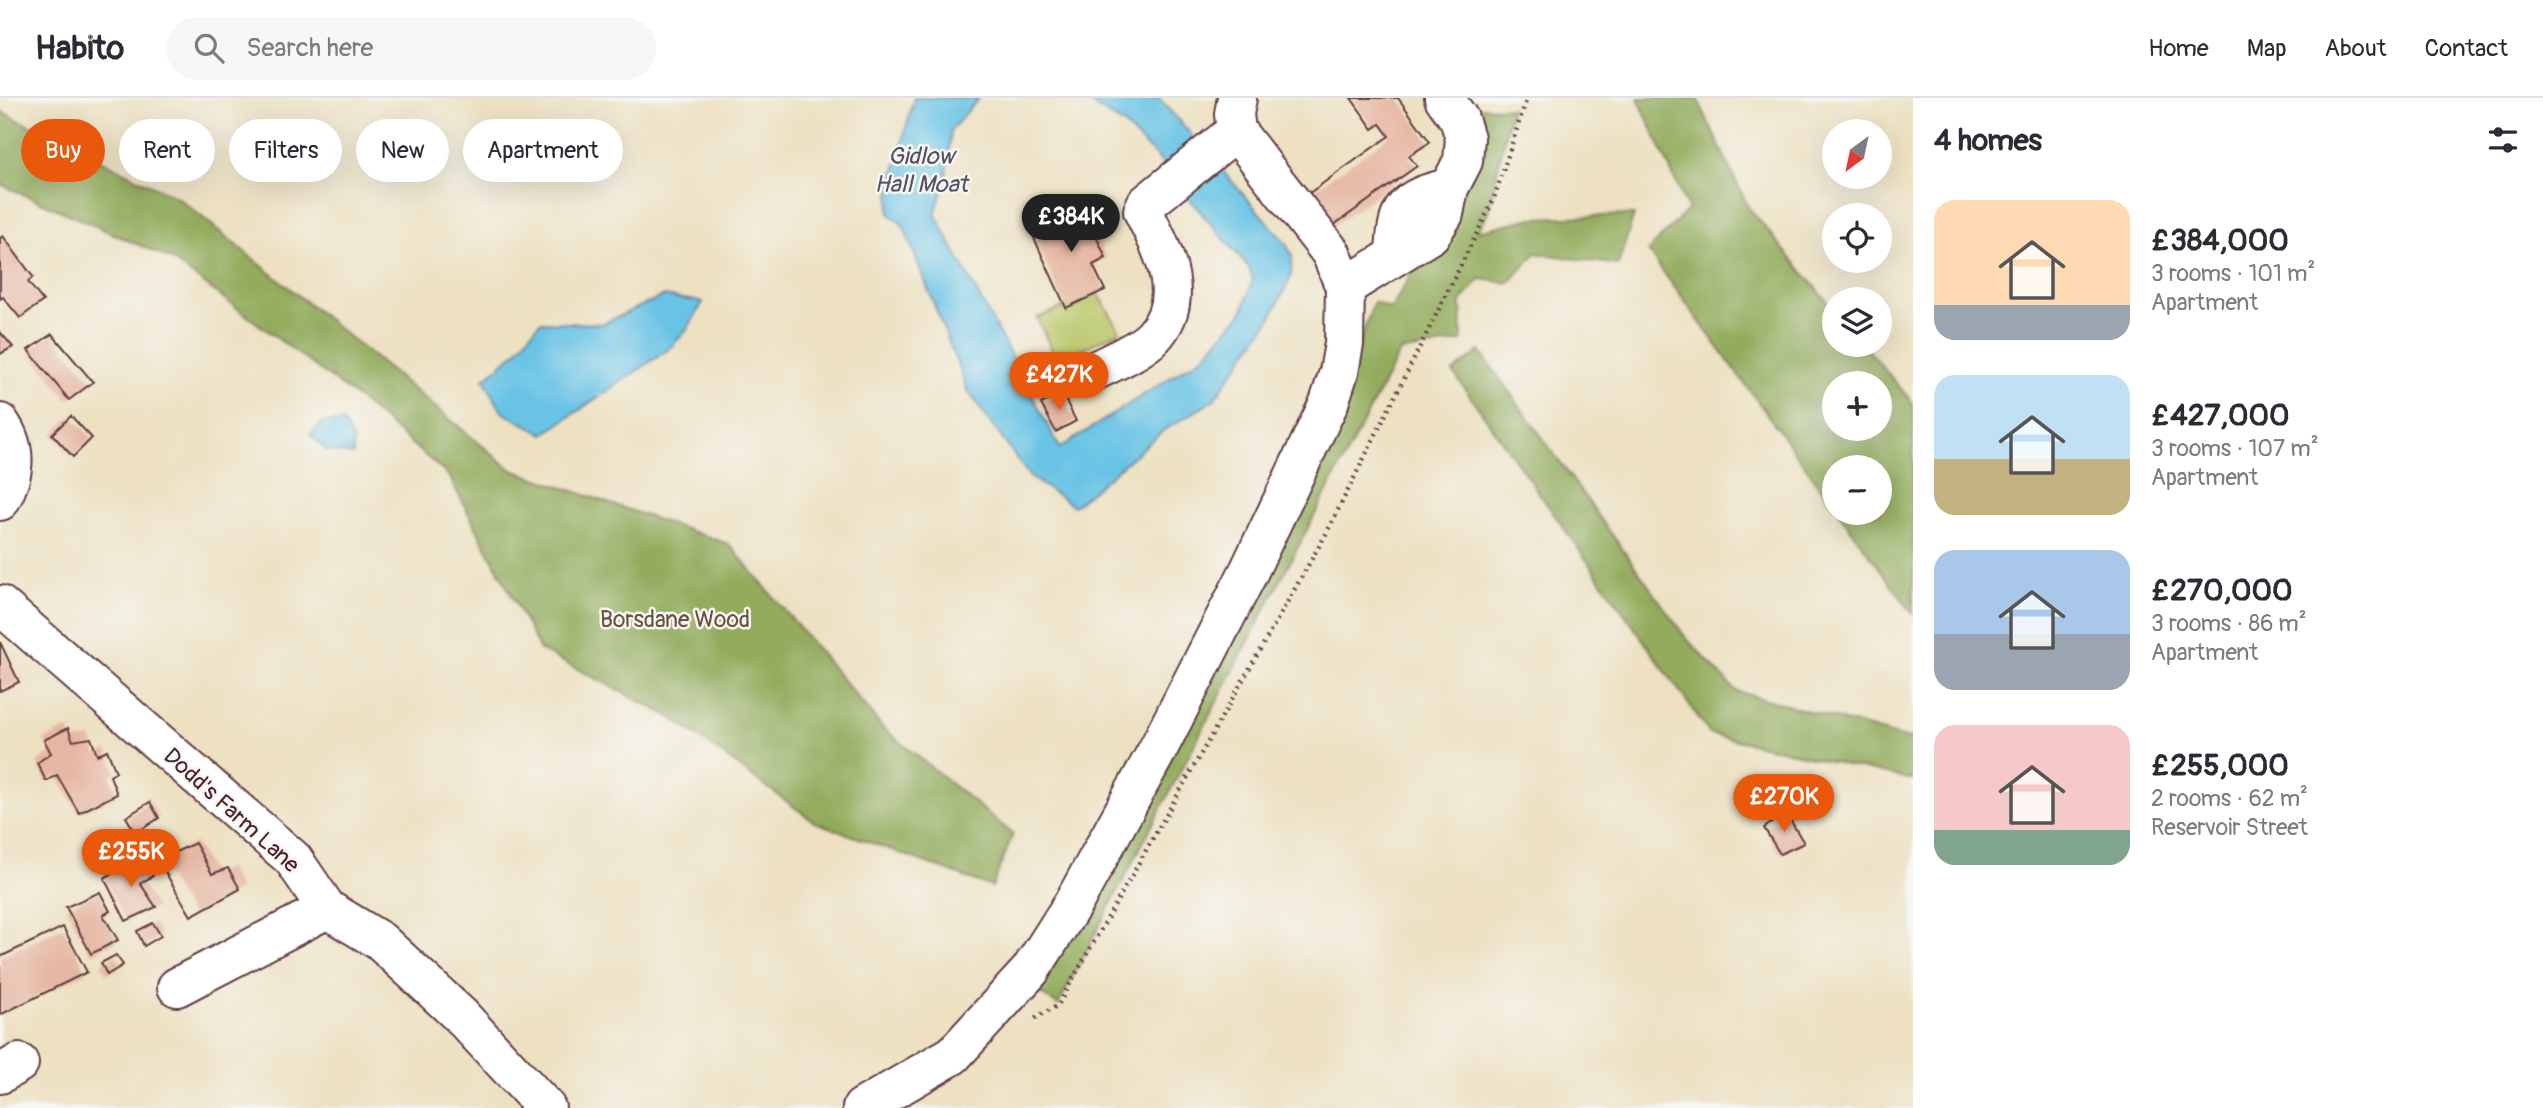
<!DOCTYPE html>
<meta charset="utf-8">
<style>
:root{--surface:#fff;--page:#f7f7f7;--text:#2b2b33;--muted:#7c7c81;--line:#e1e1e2;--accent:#ea580c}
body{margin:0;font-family:Pangolin,sans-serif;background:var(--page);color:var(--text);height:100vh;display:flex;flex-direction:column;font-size:26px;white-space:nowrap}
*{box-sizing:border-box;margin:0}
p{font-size:23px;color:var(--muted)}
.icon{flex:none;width:38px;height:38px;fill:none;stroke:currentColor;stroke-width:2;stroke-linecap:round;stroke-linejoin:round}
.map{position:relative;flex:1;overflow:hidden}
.drawer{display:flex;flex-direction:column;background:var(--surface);width:630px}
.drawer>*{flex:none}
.top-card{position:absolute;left:21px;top:21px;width:665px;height:63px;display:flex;gap:14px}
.needle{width:46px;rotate:213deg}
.buttons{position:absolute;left:1822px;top:21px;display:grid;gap:14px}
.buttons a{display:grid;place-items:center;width:70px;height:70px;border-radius:50%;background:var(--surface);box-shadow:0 7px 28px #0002;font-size:35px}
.price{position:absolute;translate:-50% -60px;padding:0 16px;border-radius:24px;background:var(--accent);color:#fff;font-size:23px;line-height:46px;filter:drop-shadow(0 2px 4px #0008)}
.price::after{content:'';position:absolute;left:50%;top:42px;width:21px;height:16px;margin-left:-10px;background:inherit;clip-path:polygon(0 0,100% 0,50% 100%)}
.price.active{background:#222;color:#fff}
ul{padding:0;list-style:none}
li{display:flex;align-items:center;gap:21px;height:175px;padding:0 21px}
li span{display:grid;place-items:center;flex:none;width:196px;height:140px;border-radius:21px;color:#555}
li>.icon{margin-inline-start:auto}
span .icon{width:84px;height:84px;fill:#fffc;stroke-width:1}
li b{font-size:30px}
h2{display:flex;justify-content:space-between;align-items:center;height:84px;padding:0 21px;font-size:30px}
.pill{padding:0 24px;border-radius:32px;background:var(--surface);box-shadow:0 7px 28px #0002;font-size:24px;line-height:63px}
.pill.active{background:var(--accent);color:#fff}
header{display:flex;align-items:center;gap:42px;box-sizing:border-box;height:98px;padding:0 35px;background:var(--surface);border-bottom:2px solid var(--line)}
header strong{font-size:33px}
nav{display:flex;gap:38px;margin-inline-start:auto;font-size:24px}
.search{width:490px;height:63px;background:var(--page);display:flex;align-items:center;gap:18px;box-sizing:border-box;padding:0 24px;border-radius:38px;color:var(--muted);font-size:26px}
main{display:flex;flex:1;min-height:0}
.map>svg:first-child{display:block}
.green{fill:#b9c668;stroke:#82724a;stroke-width:2}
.forest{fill:#92ab5c;stroke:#6e6544;stroke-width:2;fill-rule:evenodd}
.water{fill:#68c3e5;stroke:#597188;stroke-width:2}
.building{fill:#e6b7a2}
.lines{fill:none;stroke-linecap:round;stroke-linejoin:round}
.minor-casing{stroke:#623c42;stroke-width:42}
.path{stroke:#623c42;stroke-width:4.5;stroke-dasharray:2 5;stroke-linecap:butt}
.minor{stroke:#fff;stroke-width:38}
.labels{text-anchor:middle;stroke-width:5;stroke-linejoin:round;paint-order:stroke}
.park-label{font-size:23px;fill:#6b513d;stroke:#f6f6f2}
.street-label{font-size:23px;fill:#4a1f2b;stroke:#f6f6f2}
.water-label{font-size:24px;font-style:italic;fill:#535063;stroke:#f6f6f2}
</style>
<header>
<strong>Habito</strong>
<div class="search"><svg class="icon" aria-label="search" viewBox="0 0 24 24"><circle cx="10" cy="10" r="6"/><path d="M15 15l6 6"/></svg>Search here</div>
<nav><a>Home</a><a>Map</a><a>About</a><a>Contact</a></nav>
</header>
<main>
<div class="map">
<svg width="1913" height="1010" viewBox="0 0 1913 1010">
<rect width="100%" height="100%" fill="#f6f6f2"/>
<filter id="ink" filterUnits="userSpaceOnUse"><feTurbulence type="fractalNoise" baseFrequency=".0143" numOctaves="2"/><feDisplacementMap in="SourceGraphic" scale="14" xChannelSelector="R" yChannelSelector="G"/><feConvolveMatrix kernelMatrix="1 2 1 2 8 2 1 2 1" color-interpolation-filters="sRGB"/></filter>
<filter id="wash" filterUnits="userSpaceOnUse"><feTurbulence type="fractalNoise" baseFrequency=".00686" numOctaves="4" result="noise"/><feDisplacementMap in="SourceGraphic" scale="28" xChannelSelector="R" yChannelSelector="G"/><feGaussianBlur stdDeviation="1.57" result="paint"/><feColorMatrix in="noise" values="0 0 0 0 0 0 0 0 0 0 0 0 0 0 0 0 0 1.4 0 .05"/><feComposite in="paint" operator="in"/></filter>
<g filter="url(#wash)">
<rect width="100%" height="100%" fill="#ede1c2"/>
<polygon class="green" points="1098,195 1120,233 1057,263 1037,220"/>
<g class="forest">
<path d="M1638 0H1697L1748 109 1834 211V247H1864L1913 305V516L1839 415H1880V369H1834V408L1648 153 1688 111ZM1834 285H1880V331H1834Z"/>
<polygon points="1479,9 1511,10 1488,115 1478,133 1532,120 1634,117 1618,167 1536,155 1509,185 1480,181 1461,204 1462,243 1400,254 1058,907 1021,883 1351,268 1374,204 1391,211 1416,167 1453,126"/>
<polygon points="0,13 180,101 512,372 729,446 883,630 1013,736 992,789 815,724 671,619 540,552 449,378 359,301 171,161 0,86"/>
<polygon points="1480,253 1687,541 1736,593 1913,642 1913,682 1710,636 1453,274"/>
</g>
<g class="water">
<polygon points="914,0 979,0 951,32 946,80 935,116 1060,350 1204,258 1242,215 1253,181 1248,168 1184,95 1159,61 1124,27 1083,0 1159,0 1284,143 1292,157 1291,179 1270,221 1213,303 1164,332 1074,408 1030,379 968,293 903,127 889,115 891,88"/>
<polygon points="663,198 703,204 687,232 669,251 544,336 502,314 484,281 516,254 540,224 602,226"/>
<polygon points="343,324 353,342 353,357 326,352 310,336 323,325"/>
</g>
<g id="blocks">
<g class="building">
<polygon points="1351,0 1398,0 1430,44 1409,58 1417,68 1331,129 1308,96 1389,38 1380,26 1373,31"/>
<polygon points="1081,105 1106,160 1093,167 1105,192 1066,210 1029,129"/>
<polygon points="3,138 33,179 28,184 43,203 20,220 3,199 0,201 0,140"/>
<polygon points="0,234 13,249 0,256"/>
<polygon points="52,236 93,284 69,302 28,252"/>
<polygon points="1062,295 1076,323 1056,334 1041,306"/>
<polygon points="71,318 92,340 73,359 52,336"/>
<polygon points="0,544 19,584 0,593"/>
<polygon points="68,630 73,643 91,640 97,657 107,652 116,674 110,678 117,696 79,715 57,677 46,683 37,665 51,655 44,642"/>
<polygon points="150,704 159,720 136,735 126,719"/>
<polygon points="1786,715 1804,745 1780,756 1764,730"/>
<polygon points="195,745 212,776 228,770 240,791 191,818 158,762"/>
<polygon points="142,760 153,778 140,785 156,809 126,823 104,780"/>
<polygon points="100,794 110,813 103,817 118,842 91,856 66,809"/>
<polygon points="153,825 161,838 144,848 137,833"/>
<polygon points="63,829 87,874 0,917 0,859"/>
<polygon points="116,857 123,867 107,877 101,865"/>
</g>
</g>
</g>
<g filter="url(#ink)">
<use href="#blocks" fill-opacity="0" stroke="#623c42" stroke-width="2"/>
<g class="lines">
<defs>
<g id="minor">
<path d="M1395 156C1397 109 1404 100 1449 90"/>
<polyline points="1345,189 1431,136 1444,116 1449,90 1463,63 1465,40 1459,21 1444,0"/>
<path d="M1082 279C1101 269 1139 254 1153 239 1189 200 1163 153 1143 113L1146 106 1236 33"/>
<path d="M0 325C18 351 15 377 0 403"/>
<polyline points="0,507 293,761 327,811 380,843 461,918 546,1010"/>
<polyline points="177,889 327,811"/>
<polyline points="0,976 19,965"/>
<polyline points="862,1010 953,957 1030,873 1074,804 1158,651 1249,473 1329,305 1339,274 1344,246 1345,189 1331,155 1236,33 1234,16 1237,0"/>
</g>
</defs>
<use href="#minor" class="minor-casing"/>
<polyline class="path" points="1035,920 1058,907 1326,436 1493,103 1527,0"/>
<use href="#minor" class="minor"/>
</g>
</g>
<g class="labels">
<g class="park-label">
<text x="675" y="529">Borsdane Wood</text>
</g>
<g class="street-label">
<text transform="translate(232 712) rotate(42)" y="8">Dodd's Farm Lane</text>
</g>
<g class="water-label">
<text x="921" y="66">Gidlow<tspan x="921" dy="28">Hall Moat</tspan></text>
</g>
</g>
</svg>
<div class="buttons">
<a><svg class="needle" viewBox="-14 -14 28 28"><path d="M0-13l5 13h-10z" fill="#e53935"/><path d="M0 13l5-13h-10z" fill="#7c7c81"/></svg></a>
<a><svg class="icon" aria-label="locate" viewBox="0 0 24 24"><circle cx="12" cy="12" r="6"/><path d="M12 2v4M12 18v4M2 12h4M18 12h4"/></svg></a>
<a><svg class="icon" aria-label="layers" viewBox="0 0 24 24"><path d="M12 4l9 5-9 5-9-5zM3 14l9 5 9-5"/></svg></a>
<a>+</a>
<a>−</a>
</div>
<b class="price active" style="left:1071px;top:156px">£384K</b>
<b class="price" style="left:1059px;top:314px">£427K</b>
<b class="price" style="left:1784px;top:736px">£270K</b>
<b class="price" style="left:131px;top:791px">£255K</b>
<div class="top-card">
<a class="pill active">Buy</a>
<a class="pill">Rent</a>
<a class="pill">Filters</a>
<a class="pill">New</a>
<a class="pill">Apartment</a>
</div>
</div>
<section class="drawer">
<h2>4 homes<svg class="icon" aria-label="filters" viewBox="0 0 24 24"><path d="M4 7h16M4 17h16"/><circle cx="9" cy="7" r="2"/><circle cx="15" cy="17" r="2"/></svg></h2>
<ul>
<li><span style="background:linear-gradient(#ffd9b3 75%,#9aa5b1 0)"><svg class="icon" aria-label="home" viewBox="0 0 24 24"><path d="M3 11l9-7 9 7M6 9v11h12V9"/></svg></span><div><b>£384,000</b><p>3 rooms · 101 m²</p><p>Apartment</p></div></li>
<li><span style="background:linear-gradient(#bfe0f5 60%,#c2b280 0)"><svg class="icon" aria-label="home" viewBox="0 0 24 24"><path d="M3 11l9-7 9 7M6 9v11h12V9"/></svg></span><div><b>£427,000</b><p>3 rooms · 107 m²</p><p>Apartment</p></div></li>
<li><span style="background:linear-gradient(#a9c7e8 60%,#9aa5b1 0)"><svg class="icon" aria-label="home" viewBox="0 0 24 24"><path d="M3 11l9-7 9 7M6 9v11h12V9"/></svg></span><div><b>£270,000</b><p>3 rooms · 86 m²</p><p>Apartment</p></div></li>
<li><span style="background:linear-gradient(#f6c9c9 75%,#7fa58c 0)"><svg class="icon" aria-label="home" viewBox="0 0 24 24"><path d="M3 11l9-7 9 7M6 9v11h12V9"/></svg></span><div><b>£255,000</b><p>2 rooms · 62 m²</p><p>Reservoir Street</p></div></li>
</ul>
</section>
</main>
